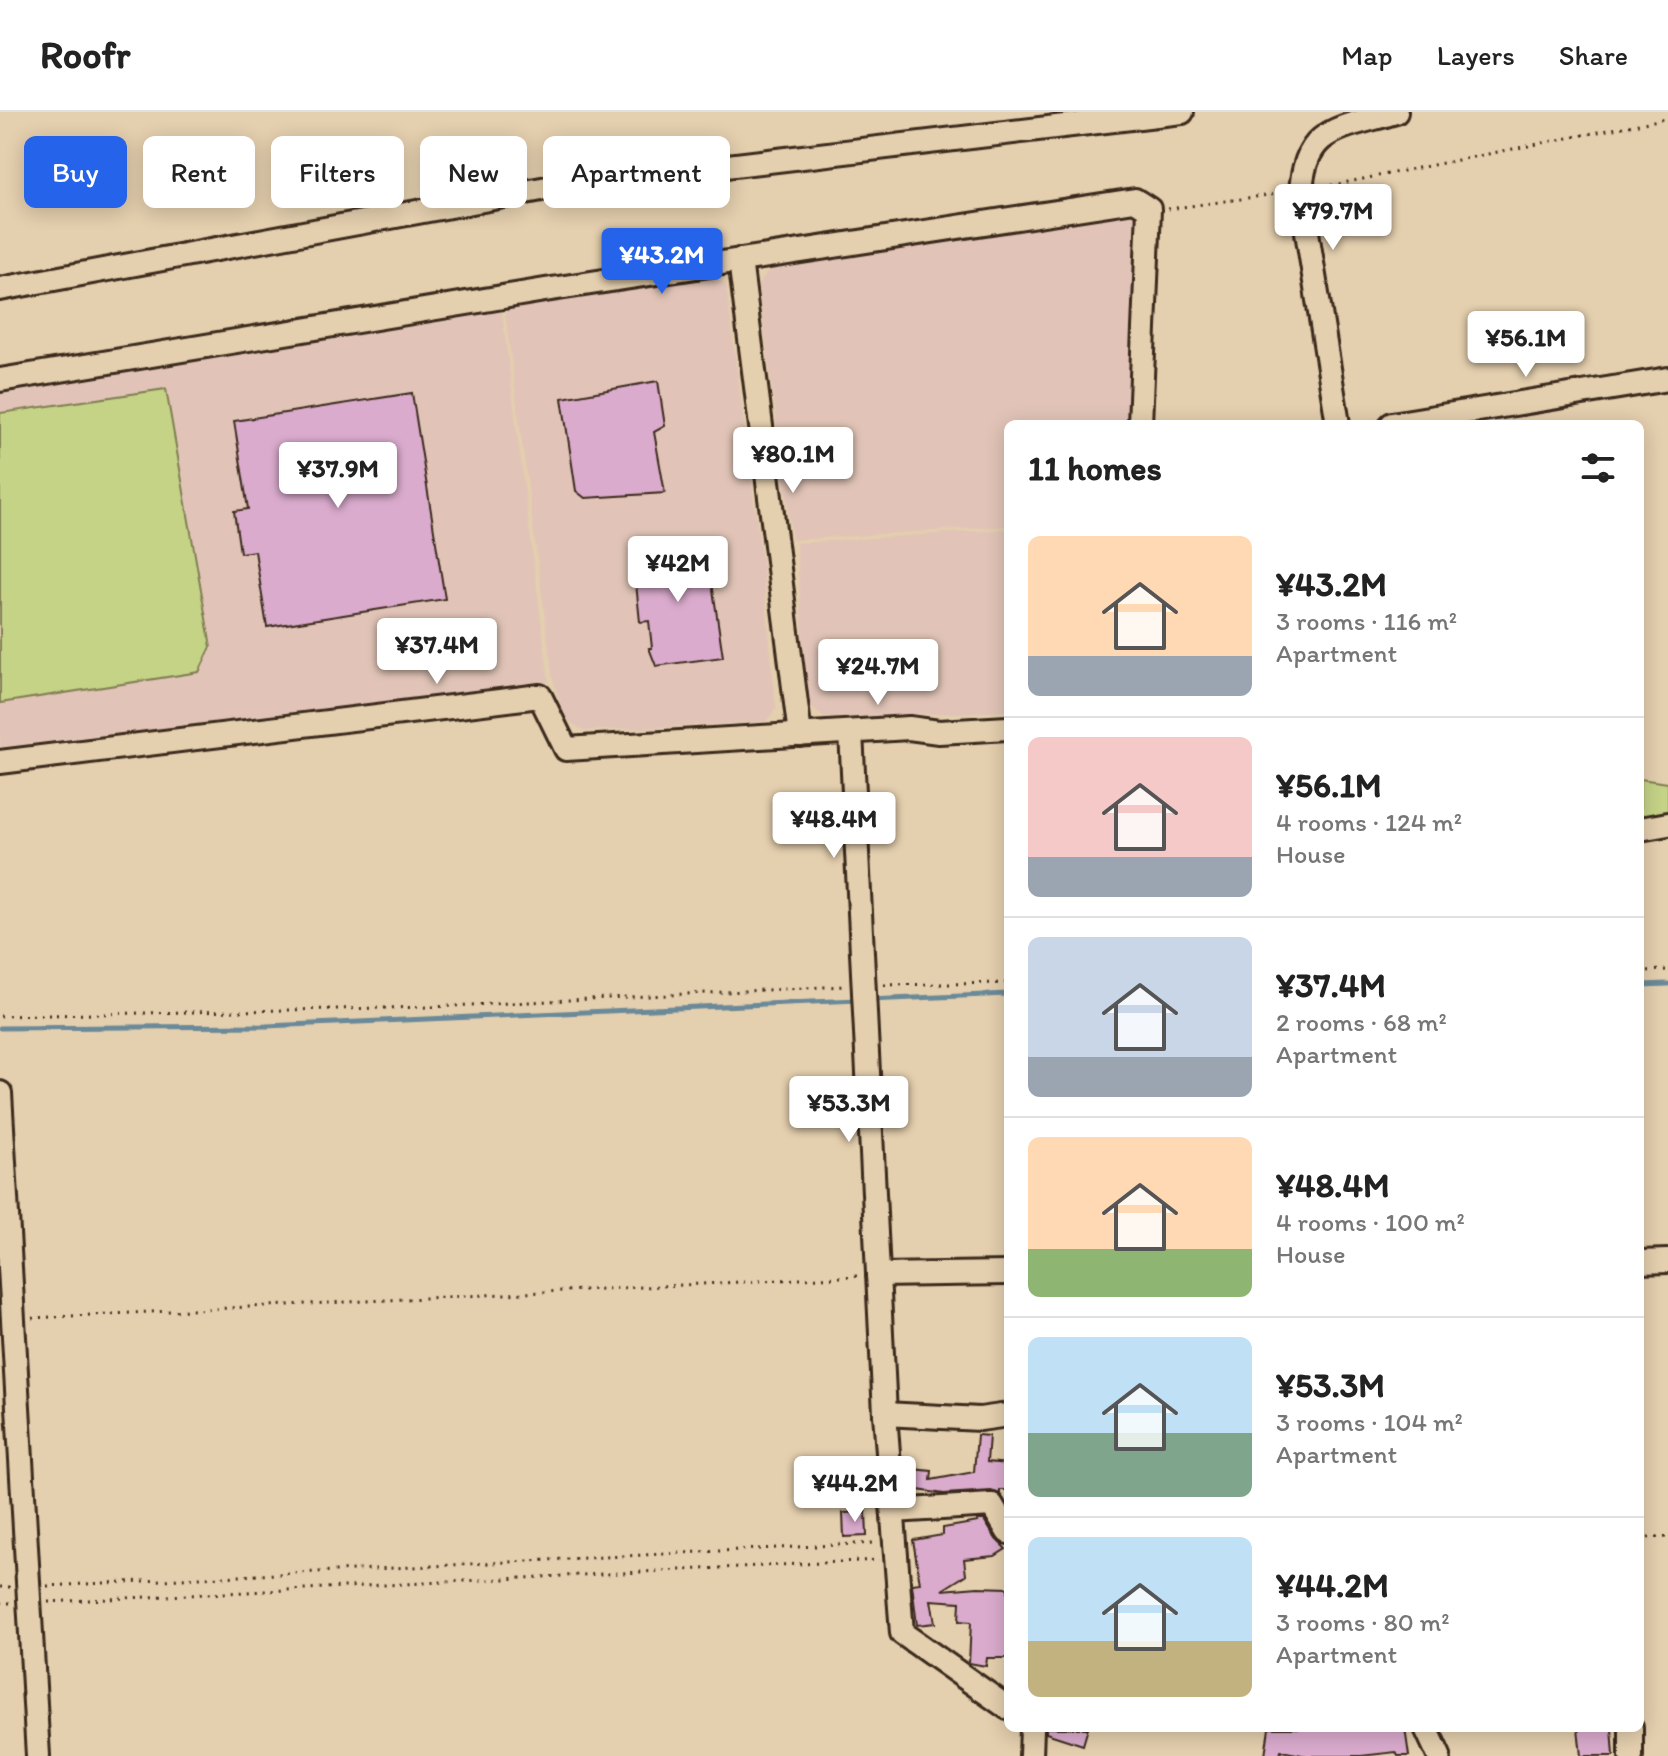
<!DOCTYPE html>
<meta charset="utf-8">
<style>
:root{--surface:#fff;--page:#f6f6f6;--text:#222;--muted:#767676;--line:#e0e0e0;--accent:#2563eb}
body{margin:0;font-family:Itim,sans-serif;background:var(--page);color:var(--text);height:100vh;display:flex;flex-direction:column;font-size:30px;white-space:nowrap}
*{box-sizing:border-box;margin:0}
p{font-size:26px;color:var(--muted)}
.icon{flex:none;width:44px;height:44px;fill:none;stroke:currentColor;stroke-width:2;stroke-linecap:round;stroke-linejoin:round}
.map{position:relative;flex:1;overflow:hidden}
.details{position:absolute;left:1004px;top:308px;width:640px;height:1312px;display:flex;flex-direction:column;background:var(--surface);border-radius:12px;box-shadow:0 4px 20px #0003}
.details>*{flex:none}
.top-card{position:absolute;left:24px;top:24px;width:760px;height:72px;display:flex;gap:16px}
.price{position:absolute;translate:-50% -68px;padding:0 18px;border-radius:8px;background:#fff;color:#222;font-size:26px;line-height:52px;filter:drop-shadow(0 2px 4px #0008)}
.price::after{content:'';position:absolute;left:50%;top:48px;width:24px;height:18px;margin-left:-12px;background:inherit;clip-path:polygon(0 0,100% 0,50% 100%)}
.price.selected{background:var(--accent);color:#fff}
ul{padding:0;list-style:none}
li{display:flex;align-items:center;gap:24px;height:200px;padding:0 24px}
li+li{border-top:2px solid var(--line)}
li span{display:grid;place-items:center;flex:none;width:224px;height:160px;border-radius:12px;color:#555}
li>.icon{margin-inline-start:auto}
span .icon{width:96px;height:96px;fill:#fffc;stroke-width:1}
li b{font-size:34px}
h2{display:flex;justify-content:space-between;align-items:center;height:96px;padding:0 24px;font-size:34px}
.pill{padding:0 28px;border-radius:12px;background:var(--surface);box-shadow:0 4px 20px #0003;font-size:28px;line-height:72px}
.pill.selected{background:var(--accent);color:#fff}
header{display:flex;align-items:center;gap:48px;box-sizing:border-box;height:112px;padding:0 40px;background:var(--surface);border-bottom:2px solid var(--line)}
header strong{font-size:38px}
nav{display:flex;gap:44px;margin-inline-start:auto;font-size:28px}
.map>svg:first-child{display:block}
.built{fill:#e1c4b7}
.green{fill:#c5d387;stroke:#807e52;stroke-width:2}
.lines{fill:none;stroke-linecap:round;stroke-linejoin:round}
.stream{stroke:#6b8999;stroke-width:5}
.building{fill:#daabcd;stroke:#3b2a1e;stroke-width:2}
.minor-casing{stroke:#3b2a1e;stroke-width:28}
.path{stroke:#3b2a1e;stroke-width:3;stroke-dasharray:2 6;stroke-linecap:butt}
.minor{stroke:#e4cfae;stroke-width:22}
</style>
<header>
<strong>Roofr</strong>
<nav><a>Map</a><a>Layers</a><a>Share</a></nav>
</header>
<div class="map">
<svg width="1668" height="1644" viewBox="0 0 1668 1644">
<rect width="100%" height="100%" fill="#e4cfae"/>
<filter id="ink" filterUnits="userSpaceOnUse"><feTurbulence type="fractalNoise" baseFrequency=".0125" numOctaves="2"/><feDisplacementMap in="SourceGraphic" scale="16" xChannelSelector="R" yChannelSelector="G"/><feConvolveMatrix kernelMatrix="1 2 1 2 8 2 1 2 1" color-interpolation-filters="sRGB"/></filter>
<g filter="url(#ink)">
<g class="built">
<polygon points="1135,102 1128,312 1008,312 1008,414 792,428 758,173 774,152"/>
<polygon points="707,160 726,172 763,457 776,597 765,610 584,619 565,607 553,568 504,193"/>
<polygon points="501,193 549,570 0,635 0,278"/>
<polygon points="1008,417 1008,599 824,606 808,591 796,431"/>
</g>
<g class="green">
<polygon points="166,277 211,535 199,560 0,591 0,301"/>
<polygon points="1640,667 1668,671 1668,703 1640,708"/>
</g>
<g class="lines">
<g class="stream">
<polyline points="1640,873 1668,872"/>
<polyline points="868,888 1008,882"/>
<polyline points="0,916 266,914 858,888"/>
</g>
</g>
<g class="building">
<polygon points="658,269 665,314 654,320 665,381 585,386 576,379 562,286"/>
<polygon points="412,281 445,487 267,515 255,439 240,441 234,399 248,397 234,309"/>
<polygon points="706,430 723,545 656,554 649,536 652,536 649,509 640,510 633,442"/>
<polygon points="977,1323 989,1324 987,1350 1008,1352 1008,1378 1000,1378 1000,1382 991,1379 944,1382 905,1376 904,1372 909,1371 904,1370 903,1356 932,1359 931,1368 974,1360"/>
<polygon points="866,1400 867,1424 844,1425 843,1401"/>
<polygon points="977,1408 984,1408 996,1427 1006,1437 995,1444 964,1447 966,1463 942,1478 978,1475 1008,1476 1008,1546 987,1546 986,1554 969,1551 971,1510 959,1509 960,1490 931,1488 935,1511 917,1513 912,1472 920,1471 913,1428 943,1423 943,1416 978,1410"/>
<polygon points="1046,1616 1088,1616 1083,1633 1046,1621"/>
<polygon points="1269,1616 1405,1616 1409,1644 1398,1644 1396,1640 1361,1644 1307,1644 1281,1639 1280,1644 1265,1644"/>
<polygon points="1578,1616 1612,1616 1614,1644 1581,1644"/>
</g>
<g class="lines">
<defs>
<g id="minor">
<polyline points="740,148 800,623"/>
<polyline points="0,177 558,74 1182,0"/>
<polyline points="0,268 545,178 1135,88 1149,97 1140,312"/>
<path d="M1338 312 1301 83C1303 15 1339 17 1396 0"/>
<polyline points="1392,312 1668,267"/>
<polyline points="851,620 885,1302 902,1521 1008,1596"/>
<polyline points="0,650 540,584 566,637 909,616 939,620 1008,616"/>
<polyline points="1640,717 1668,712"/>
<polyline points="0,981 38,1644"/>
<polyline points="1640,1150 1668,1149"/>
<polyline points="878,1163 1008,1161"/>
<polyline points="885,1302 980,1307 1008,1303"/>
<polyline points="893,1399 992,1393 1008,1420"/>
<polyline points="1426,1616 1439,1644"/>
<polyline points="1631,1616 1631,1644"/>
<polyline points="1031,1644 1032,1616"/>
</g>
</defs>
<use href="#minor" class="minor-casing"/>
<g class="path">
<polyline points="1323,75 1668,6"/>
<polyline points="1168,97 1284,81"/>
<polyline points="1640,859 1668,858"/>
<polyline points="884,873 1008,871"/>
<polyline points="0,904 431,895 844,874"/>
<polyline points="32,1206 859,1164"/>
<polyline points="1640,1426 1668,1425"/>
<polyline points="47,1474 874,1431"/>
<polyline points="0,1475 11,1475"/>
<polyline points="48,1490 879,1448"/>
<polyline points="0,1491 12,1491"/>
</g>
<use href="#minor" class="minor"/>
</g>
</g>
</svg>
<b class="price" style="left:1333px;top:140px">¥79.7M</b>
<b class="price selected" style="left:662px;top:184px">¥43.2M</b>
<b class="price" style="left:1526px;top:267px">¥56.1M</b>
<b class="price" style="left:793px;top:383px">¥80.1M</b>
<b class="price" style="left:338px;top:398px">¥37.9M</b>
<b class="price" style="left:678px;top:492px">¥42M</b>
<b class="price" style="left:437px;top:574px">¥37.4M</b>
<b class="price" style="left:878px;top:595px">¥24.7M</b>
<b class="price" style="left:834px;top:748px">¥48.4M</b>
<b class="price" style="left:849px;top:1032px">¥53.3M</b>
<b class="price" style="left:855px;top:1412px">¥44.2M</b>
<div class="top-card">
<a class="pill selected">Buy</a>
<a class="pill">Rent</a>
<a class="pill">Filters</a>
<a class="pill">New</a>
<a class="pill">Apartment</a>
</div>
<section class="details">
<h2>11 homes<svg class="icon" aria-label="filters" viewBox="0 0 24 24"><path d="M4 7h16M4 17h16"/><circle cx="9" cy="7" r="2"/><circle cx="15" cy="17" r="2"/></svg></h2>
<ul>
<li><span style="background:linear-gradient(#ffd9b3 75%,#9aa5b1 0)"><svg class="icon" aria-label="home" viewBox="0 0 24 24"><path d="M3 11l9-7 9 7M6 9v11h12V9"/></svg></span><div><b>¥43.2M</b><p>3 rooms · 116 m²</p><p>Apartment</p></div></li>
<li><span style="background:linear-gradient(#f6c9c9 75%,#9aa5b1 0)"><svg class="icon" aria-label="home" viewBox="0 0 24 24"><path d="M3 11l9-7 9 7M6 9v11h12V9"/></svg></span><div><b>¥56.1M</b><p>4 rooms · 124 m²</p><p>House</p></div></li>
<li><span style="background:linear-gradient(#c9d6e8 75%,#9aa5b1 0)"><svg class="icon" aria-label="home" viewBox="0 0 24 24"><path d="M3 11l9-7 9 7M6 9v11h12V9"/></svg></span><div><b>¥37.4M</b><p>2 rooms · 68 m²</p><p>Apartment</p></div></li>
<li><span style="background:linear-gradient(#ffd9b3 70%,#8fb573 0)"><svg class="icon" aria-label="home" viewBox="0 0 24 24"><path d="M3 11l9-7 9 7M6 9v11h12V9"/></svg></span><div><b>¥48.4M</b><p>4 rooms · 100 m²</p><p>House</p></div></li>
<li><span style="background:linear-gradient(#bfe0f5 60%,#7fa58c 0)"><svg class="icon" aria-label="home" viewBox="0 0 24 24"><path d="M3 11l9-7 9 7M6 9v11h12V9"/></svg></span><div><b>¥53.3M</b><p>3 rooms · 104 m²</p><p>Apartment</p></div></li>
<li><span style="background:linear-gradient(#bfe0f5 65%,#c2b280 0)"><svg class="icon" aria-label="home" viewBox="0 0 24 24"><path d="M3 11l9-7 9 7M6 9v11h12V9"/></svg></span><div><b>¥44.2M</b><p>3 rooms · 80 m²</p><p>Apartment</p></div></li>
</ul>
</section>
</div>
